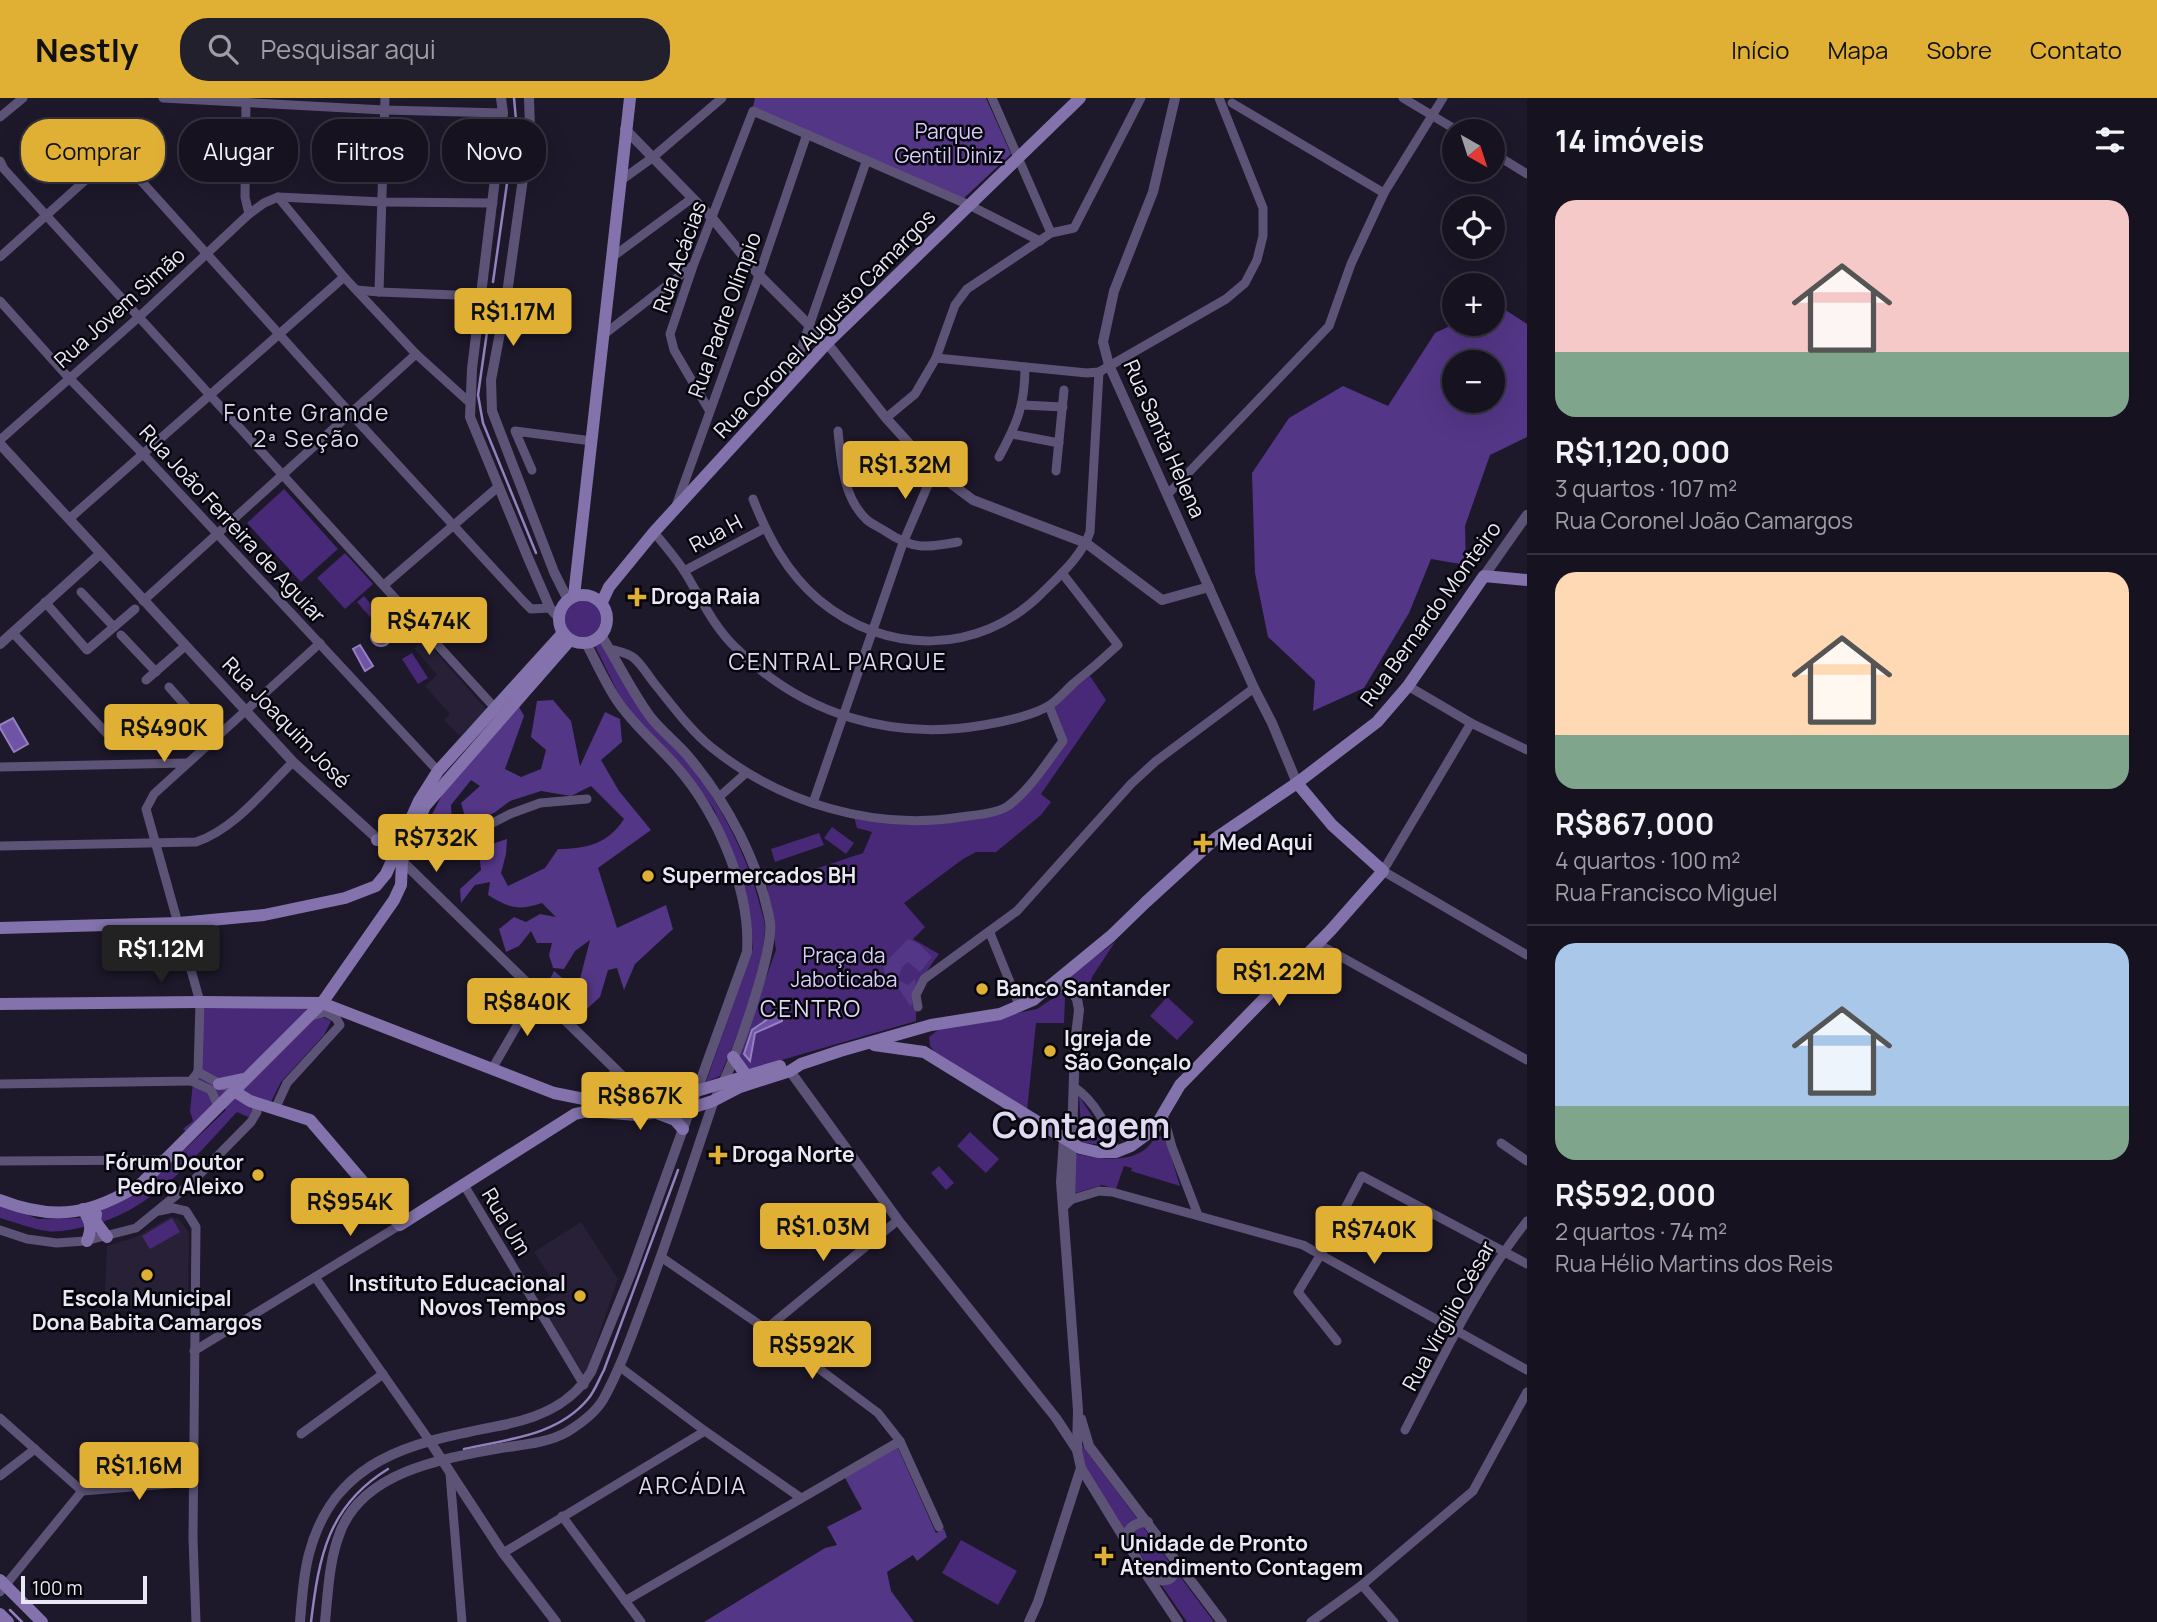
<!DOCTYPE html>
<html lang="pt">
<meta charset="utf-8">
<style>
:root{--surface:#161220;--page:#23202d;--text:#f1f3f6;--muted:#9e9ea5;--line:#35323e;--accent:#dfb034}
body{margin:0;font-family:Manrope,sans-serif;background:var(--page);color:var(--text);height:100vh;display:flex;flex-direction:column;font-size:26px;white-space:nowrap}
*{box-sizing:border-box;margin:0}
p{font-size:23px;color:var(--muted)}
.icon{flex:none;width:38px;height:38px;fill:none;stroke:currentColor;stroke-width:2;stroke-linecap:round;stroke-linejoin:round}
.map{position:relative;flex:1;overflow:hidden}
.sheet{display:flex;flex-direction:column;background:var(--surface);width:630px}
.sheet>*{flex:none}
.hud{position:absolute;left:21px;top:21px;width:665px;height:63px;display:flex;gap:14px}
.needle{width:46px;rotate:141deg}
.buttons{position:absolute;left:1442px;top:21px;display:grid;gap:14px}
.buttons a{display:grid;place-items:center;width:63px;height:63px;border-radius:50%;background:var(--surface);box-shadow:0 7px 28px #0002,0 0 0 2px var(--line);font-size:35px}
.scale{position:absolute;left:21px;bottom:18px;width:126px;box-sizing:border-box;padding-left:7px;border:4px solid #ebe8f5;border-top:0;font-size:19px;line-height:24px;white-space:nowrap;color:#ebe8f5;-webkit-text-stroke:5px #07050c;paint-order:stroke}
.price{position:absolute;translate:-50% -60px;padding:0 16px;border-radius:7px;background:var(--accent);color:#111;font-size:23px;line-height:46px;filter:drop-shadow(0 2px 4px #0008)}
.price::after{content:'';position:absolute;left:50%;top:42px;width:21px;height:16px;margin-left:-10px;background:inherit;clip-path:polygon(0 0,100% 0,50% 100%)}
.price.selected{background:#222;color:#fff}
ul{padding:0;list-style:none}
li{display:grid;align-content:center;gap:14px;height:371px;padding:0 28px}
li+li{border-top:2px solid var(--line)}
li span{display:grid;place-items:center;height:217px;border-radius:21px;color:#555}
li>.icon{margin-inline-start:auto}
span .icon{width:126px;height:126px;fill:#fffc;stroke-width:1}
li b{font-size:30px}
h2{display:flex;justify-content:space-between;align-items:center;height:84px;padding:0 28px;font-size:30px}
.chip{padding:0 24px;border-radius:28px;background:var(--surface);box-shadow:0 7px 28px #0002,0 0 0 2px var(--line);font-size:24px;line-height:63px}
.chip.selected{background:var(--accent);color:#111}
header{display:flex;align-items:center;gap:42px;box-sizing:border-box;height:98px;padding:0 35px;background:var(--accent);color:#111}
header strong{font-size:33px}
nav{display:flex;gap:38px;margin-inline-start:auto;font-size:24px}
.search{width:490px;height:63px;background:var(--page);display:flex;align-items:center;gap:18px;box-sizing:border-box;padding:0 24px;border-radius:28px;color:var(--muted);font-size:26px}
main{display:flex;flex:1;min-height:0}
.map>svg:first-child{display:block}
.built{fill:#272037}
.green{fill:#472978}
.forest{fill:#533686;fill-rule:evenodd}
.water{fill:#6f53a6;stroke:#9480be;stroke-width:2}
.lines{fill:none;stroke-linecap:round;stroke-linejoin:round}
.stream{stroke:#9480be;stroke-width:2.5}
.minor{stroke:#5d5377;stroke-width:9}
.tertiary{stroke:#5d5377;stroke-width:10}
.secondary{stroke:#8372ac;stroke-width:12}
.poi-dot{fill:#dfb034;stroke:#07050c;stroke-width:2.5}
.labels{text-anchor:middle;stroke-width:5;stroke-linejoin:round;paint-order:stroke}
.park-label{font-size:21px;fill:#d7cbf9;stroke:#07050c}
.street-label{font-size:21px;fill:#ebe8f5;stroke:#07050c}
.poi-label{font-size:21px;font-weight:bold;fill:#ebe8f5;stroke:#07050c;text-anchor:start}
.neighbourhood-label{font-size:23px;letter-spacing:2px;fill:#dfd9f2;stroke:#07050c}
.town-label{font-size:35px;font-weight:bold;fill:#dfd9f2;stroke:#07050c}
</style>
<header>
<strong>Nestly</strong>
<div class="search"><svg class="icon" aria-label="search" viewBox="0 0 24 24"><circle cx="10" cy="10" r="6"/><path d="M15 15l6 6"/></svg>Pesquisar aqui</div>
<nav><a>Início</a><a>Mapa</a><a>Sobre</a><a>Contato</a></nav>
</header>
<main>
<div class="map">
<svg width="1527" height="1524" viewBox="0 0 1527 1524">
<rect width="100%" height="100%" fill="#1d182a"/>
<g class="built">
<polygon points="424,541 487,612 460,638 444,622 450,616 425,588 437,577 414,550"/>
<polygon points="170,1119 179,1121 189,1135 188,1206 104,1208 107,1148 136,1139"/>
<polygon points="581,1124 618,1181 585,1278 538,1205 559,1192 534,1154"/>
</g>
<g class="green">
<polygon points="284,391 338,451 301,484 247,425"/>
<polygon points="345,455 373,486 345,511 317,480"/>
<polygon points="364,498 377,513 370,519 357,504"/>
<circle cx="583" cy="521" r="18"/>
<path d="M603 543C621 582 650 614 676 647 713 696 741 741 758 800 760 810 765 821 765 831 763 881 739 932 720 978L706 984 753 850 750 815 733 755 714 711 680 665 642 627 620 599 595 548Z"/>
<polygon points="412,555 428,580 418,586 402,561"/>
<path d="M1090 578 1106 602 1041 696 1051 704 1041 717 996 754H976L963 761 904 805 925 829 913 841 939 856C920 881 916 892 916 923L747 972 737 960 776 852 767 787 863 755 872 734 857 730 854 719 889 725H945L1007 712 1063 646 1052 608Z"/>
<polygon points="832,729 854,745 846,756 824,740"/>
<polygon points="819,735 824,747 775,764 771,751"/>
<polygon points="1115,844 1092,879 1087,896 1082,887 1069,879"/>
<polygon points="1061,895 1065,900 1064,925 1036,925 1027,1013 936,956 930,948 929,939 939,931 1037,911"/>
<polygon points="1167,899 1194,924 1177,942 1150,918"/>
<path d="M297 907 331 923 324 937 281 984 270 1006 248 1019 237 1014C192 1062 151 1115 84 1129 72 1131 59 1135 47 1133 31 1131 15 1124 0 1120V1106L38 1121 81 1120 146 1088 226 1012 219 1003 188 1035 183 1031 193 1023 190 1013 201 909Z"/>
<polygon points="616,982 640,1000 602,996 606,988"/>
<polygon points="1079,998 1109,1044 1107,1047 1082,1045"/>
<polygon points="970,1034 999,1061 986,1075 957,1048"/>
<path d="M1159 1038 1165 1039 1180 1088 1131 1073 1132 1070 1124 1068 1116 1091 1102 1087 1073 1096 1076 1056C1102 1061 1140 1068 1155 1039Z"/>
<polygon points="939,1068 954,1085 946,1092 931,1075"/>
<polygon points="172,1120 180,1134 150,1151 142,1138"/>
<polygon points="1080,1344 1214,1524 1187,1524 1104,1404 1086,1374"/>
<polygon points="961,1442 1017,1473 998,1507 942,1475"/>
</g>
<g class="forest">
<polygon points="755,0 986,0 1011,56 962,102 753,9"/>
<path d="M1496 206 1527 226V339L1490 357 1465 428 1466 467 1431 461 1409 515 1364 590 1313 613 1315 583 1268 539 1255 475 1252 375 1289 320 1343 288 1388 308 1435 235 1454 226H1493V207ZM1454 264H1493V303H1454Z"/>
<path d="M553 602 571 623 580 668 605 614 620 621 622 644 601 662 619 693 651 732 598 770 617 830 666 807 673 831 635 866 624 892 617 870 608 872 600 899 577 920 564 918 547 887 554 873 573 889 580 881 590 842 575 853 564 871 553 870 549 857 552 845H537L531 833 519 848 506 854 499 831 514 819 526 824 540 816 556 819 542 805C518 813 509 810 488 797L490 784 475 787 461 805 460 791 481 772 479 754 492 746 507 741 506 756 501 775 508 788 545 770 558 751C586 751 608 746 624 721L591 688 571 698 541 693 510 703 494 715 467 725 461 705 480 688 471 682 451 707 452 728 446 741 429 742 422 736 445 691 519 609 524 618 505 671 521 679 541 671 546 652 531 639 537 603Z"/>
<polygon points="908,841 919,846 932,859 920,874 908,864 902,869 898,882 908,887 915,881 916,893 911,909 897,888 888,890 883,867"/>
<polygon points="897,1348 936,1435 944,1431 947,1439 917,1463 913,1457 887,1474 891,1493 914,1524 704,1524 825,1450 837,1447 827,1429 862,1411 844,1378"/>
</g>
<g class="water">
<circle cx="381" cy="538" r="10"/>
<polygon points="360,547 373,568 365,573 353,551"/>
<polygon points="13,620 28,646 14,654 0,630 0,627"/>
<polygon points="782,911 782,923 755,935 750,963 744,956 752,932"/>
</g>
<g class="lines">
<g class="stream">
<polyline points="493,184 516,22 514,0"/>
<polyline points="490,213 478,297 483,325 536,455"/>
<path d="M464 1351C508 1341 557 1338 588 1301 595 1293 599 1281 604 1272L678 1072"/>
<polyline points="10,1512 22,1524"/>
<path d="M311 1524C319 1458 328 1408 388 1371"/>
</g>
<g class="minor">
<polyline points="163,0 384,12 503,15"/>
<polyline points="246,0 245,99 249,116"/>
<polyline points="992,0 1051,135"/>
<polyline points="1403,0 1458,33"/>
<polyline points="1232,5 1384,95"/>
<polyline points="0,19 23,0"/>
<polyline points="1493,55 1527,76"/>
<polyline points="0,63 4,71 495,610"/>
<polyline points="620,83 652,60 722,0"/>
<polyline points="278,99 344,179 416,256 469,304"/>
<polyline points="0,159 100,69 112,64 125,65 351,316 523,503 531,511 550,510"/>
<polyline points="611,160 691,101"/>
<polyline points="357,192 379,194 385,0"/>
<polyline points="379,194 506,199"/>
<polyline points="0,203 69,280 144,357 438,673"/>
<polyline points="602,238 692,168"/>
<polyline points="936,260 1087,275 1099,274 1226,201 1245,185 1257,162 1263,138 1263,110 1219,0"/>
<polyline points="790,283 866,64"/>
<polyline points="1023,307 1063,309"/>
<polyline points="709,312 674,252 670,236 693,168 753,13 969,107 1040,143"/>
<polyline points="886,320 915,296 936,260 955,207 967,191 1051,135 1074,130 1141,0"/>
<path d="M838 333C841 362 843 399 866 421 871 426 879 429 885 433 913 452 926 450 958 444"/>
<polyline points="1012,336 1059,345"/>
<polyline points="0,342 139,219 249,116 264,105 278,99 383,104 493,105"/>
<path d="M999 359C1017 326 1025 307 1025 269"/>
<polyline points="532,372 515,333 592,343"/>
<polyline points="1056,373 1064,292"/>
<polyline points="1168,396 1329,228 1351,166 1384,95 1443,0"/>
<path d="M753 401C768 439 787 475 819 502 886 558 979 557 1041 496 1059 478 1082 458 1090 434L1099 274"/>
<polyline points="676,408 759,177 807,36"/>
<polyline points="69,421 344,179"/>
<path d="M654 434C664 447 677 461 686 476 701 501 714 529 736 550 803 617 892 643 984 627 1003 624 1035 617 1050 607 1059 601 1066 592 1074 585 1089 573 1104 560 1118 547L1062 475"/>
<polyline points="684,473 765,430"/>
<polyline points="384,487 498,389"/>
<polyline points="81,494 114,529"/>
<polyline points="143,503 416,256"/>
<polyline points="45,504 87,552 135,511"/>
<polyline points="13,535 110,639"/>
<polyline points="121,537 156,574"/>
<path d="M610 551C617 553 628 555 634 560 642 567 648 577 654 585 672 607 690 632 711 649 780 705 874 733 961 719 976 717 995 716 1008 708 1030 692 1047 664 1063 643L1049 608"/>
<polyline points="146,582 185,548"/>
<polyline points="1408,588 1471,625 1527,652"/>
<polyline points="169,589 215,641"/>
<polyline points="1471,625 1383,773 1527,857"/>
<polyline points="0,669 187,665"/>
<polyline points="719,699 746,675"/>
<polyline points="813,705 903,445 934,373"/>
<polyline points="408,746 447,749 510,716 540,705 587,701"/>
<path d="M0 748 196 744C235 731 264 692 293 664"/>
<polyline points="990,835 1020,909"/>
<polyline points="1318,846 1527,962"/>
<polyline points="918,909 916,897 924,881 1017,813 1131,686 1156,663 1254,590"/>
<polyline points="492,971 536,895"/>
<polyline points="198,974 200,904 146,711 154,696 320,545"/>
<polyline points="198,974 224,988"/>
<polyline points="191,983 211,992 218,1008"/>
<polyline points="0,986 191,983 198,974"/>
<path d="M1074 989C1095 1003 1109 1030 1116 1054"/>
<polyline points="275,1011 287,985 340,927 336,920 325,914 311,918"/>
<polyline points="1163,1017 1172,1049 1198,1117"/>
<polyline points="1501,1045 1527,1063"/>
<polyline points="0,1063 165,1062"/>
<polyline points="464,1087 584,1287"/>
<polyline points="1070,1102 1099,1093 1112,1094 1303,1147 1527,1272"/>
<polyline points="159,1113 173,1110 186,1113 196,1129 193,1441 196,1524"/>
<polyline points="0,1132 27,1141 57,1145 85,1143 136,1130 190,1086 251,1024 257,1014 256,1005"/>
<polyline points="661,1159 766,1231 878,1315 900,1343 939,1429"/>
<polyline points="315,1179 429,1342"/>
<polyline points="766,1231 898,1122"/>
<polyline points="1337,1243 1298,1194 1321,1156 1362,1078 1527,1166"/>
<polyline points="194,1253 400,1127"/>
<polyline points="620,1269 705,1333 801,1400"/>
<polyline points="0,1320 82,1393 193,1384"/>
<path d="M1405 1332C1442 1261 1477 1186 1527 1123"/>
<polyline points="301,1336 383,1276"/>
<polyline points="450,1376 462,1524"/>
<polyline points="0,1378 35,1351"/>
<polyline points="562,1418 641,1524"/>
<polyline points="503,1455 705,1333"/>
<polyline points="1362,1487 1394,1524"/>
<polyline points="0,1494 82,1393"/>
<polyline points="625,1503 900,1343"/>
<polyline points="1311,1524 1362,1487 1473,1393 1527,1294"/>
</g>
<g class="tertiary">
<polyline points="501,0 503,15 472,271 470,319 529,462 550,510 558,519"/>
<polyline points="529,0 530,30 506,203 491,282 492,313 554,474 568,502"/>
<polyline points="1175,0 1153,94 1114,193 1103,244 1109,267 1254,590 1272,625 1297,685"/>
<polyline points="625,31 712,120 759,177 827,245 886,320 934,373 973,402 1086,445 1162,502 1209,489"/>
<polyline points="0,346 293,664 402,763 649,1004"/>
<polyline points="1484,478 1527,417"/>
<polyline points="0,546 100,456"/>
<polyline points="1051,888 1070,892 1077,901 1079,912 1075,946 1070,1102 1063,1109"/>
<polyline points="790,973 898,1122 1056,1320 1077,1352"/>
<polyline points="590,1007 616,973"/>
<polyline points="1064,1041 1061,1084 1078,1312 1077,1352 1081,1370 1148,1479 1178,1524"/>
<polyline points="1081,1321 1089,1348 1222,1524"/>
<polyline points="429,1342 503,1455 556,1524"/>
<path d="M1124 1442C1127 1431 1136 1423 1148 1424"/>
<path d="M1148 1479C1164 1485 1176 1485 1176 1464"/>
<path d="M300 1524C302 1501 303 1478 309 1456 335 1357 417 1344 503 1327 539 1320 572 1306 591 1274L631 1175 747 854C751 792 717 715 677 669 657 646 633 627 616 601 605 584 596 564 586 545"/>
<path d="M325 1524C328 1494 329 1461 341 1432 365 1374 441 1361 495 1351 518 1347 546 1346 567 1334 580 1326 597 1313 604 1300 621 1269 632 1236 645 1202 669 1138 690 1073 712 1008 715 1000 719 993 723 985 737 955 774 854 770 824 759 764 727 704 688 658 676 644 660 632 649 617 631 592 617 563 601 537"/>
<polyline points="1029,1524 1038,1504 1081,1370"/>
</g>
<g class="secondary">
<circle cx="583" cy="521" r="24"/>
<polyline points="574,498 630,0"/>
<polyline points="602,504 609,489 654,434 827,245 1080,0"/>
<polyline points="377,742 394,740 404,735"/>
<polyline points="0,830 179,825 264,817 345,800 376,788 386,776 419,703 438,673 563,535"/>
<polyline points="0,906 200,904 322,905 554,995 604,1005 673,1000 780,968"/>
<polyline points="874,947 924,954 1080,1050 1098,1054 1116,1054 1131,1048 1154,1031 1180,987 1331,832 1383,773 1332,727 1297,685"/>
<polyline points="733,959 746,977"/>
<polyline points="219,986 243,981"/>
<polyline points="234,993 250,1003 310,1022 400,1127 575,1016 588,1013 636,1017 691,1010 713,1003 740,989 790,973 801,966 840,953 931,927 1000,916 1033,902 1111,838 1146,804 1216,740 1297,685 1377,624 1408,588 1484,478 1527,482"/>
<polyline points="659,1016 675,1022 683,1031"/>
<path d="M0 1102C56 1124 93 1116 142 1085L322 905 394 802 401 787 402 763 425 708 570 542"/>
<path d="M83 1111C90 1123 93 1129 87 1143"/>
<polyline points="96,1116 95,1123 107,1139"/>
<polyline points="0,1482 42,1524"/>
<polyline points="0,1516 8,1524"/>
</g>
</g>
<g class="poi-dot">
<path d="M633.5 488.5h7v7h7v7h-7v7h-7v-7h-7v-7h7z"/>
<path d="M1199.5 734.5h7v7h7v7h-7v7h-7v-7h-7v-7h7z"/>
<circle cx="648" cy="778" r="7"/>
<circle cx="982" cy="891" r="7"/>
<circle cx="1050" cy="953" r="7"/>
<path d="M714.5 1046.5h7v7h7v7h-7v7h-7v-7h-7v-7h7z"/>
<circle cx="258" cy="1077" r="7"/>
<circle cx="147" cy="1177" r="7"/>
<circle cx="580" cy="1198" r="7"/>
<path d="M1100.5 1447.5h7v7h7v7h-7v7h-7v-7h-7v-7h7z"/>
</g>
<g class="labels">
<g class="park-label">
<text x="949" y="41">Parque<tspan x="949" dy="24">Gentil Diniz</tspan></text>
<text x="844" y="865">Praça da<tspan x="844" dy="24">Jaboticaba</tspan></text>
</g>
<g class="street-label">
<text transform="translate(680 159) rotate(-70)" y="7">Rua Acácias</text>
<text transform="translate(120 210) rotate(-42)" y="7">Rua Jovem Simão</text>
<text transform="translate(725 217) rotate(-70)" y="7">Rua Padre Olímpio</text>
<text transform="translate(825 226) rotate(-46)" y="7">Rua Coronel Augusto Camargos</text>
<text transform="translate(1164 341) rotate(66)" y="7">Rua Santa Helena</text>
<text transform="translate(232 426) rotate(47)" y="7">Rua João Ferreira de Aguiar</text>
<text transform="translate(716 436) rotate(-28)" y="7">Rua H</text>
<text transform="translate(1431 516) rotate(-54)" y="7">Rua Bernardo Monteiro</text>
<text transform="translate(286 625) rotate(46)" y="7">Rua Joaquim José</text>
<text transform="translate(506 1124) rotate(59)" y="7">Rua Um</text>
<text transform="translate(1449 1218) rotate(-61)" y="7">Rua Virgílio César</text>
</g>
<g class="poi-label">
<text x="651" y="506">Droga Raia</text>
<text x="1219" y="752">Med Aqui</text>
<text x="662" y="785">Supermercados BH</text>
<text x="996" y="898">Banco Santander</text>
<text x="1064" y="948">Igreja de<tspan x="1064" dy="24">São Gonçalo</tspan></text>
<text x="732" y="1064">Droga Norte</text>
<text x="244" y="1072" text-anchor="end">Fórum Doutor<tspan x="244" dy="24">Pedro Aleixo</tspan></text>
<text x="566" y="1193" text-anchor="end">Instituto Educacional<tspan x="566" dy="24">Novos Tempos</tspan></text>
<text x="147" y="1208" text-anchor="middle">Escola Municipal<tspan x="147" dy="24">Dona Babita Camargos</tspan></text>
<text x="1120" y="1453">Unidade de Pronto<tspan x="1120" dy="24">Atendimento Contagem</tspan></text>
</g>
<g class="neighbourhood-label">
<text x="307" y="323">Fonte Grande<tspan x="307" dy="26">2ª Seção</tspan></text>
<text x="838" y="572">CENTRAL PARQUE</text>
<text x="811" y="919">CENTRO</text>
<text x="693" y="1396">ARCÁDIA</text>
</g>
<g class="town-label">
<text x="1081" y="1040">Contagem</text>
</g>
</g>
</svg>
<div class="buttons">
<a><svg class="needle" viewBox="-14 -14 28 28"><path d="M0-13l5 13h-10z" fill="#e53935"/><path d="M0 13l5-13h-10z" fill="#9e9ea5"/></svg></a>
<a><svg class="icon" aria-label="locate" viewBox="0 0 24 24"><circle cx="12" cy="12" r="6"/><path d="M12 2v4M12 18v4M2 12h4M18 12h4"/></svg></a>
<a>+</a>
<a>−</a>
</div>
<div class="scale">100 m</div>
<b class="price" style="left:513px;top:250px">R$1.17M</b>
<b class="price" style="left:905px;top:403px">R$1.32M</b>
<b class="price" style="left:429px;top:559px">R$474K</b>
<b class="price" style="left:164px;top:666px">R$490K</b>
<b class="price" style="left:436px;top:776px">R$732K</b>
<b class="price selected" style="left:161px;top:887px">R$1.12M</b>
<b class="price" style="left:1279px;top:910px">R$1.22M</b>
<b class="price" style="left:527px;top:940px">R$840K</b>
<b class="price" style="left:640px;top:1034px">R$867K</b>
<b class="price" style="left:350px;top:1140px">R$954K</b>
<b class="price" style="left:823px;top:1165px">R$1.03M</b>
<b class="price" style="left:1374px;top:1168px">R$740K</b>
<b class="price" style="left:812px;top:1283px">R$592K</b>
<b class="price" style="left:139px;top:1404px">R$1.16M</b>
<div class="hud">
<a class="chip selected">Comprar</a>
<a class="chip">Alugar</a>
<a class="chip">Filtros</a>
<a class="chip">Novo</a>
</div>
</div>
<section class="sheet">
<h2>14 imóveis<svg class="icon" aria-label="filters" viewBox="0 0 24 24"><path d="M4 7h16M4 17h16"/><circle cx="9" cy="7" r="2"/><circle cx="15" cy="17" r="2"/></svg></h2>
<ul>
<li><span style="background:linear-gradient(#f6c9c9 70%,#7fa58c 0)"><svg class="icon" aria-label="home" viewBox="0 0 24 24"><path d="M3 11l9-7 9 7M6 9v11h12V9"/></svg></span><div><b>R$1,120,000</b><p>3 quartos · 107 m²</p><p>Rua Coronel João Camargos</p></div></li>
<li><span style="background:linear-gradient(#ffd9b3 75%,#7fa58c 0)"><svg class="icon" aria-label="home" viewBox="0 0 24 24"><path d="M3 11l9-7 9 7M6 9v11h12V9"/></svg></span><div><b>R$867,000</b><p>4 quartos · 100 m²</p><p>Rua Francisco Miguel</p></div></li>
<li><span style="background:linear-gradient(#a9c7e8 75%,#7fa58c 0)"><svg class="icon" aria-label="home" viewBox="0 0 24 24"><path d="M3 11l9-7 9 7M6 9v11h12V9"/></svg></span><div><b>R$592,000</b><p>2 quartos · 74 m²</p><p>Rua Hélio Martins dos Reis</p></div></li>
</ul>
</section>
</main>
